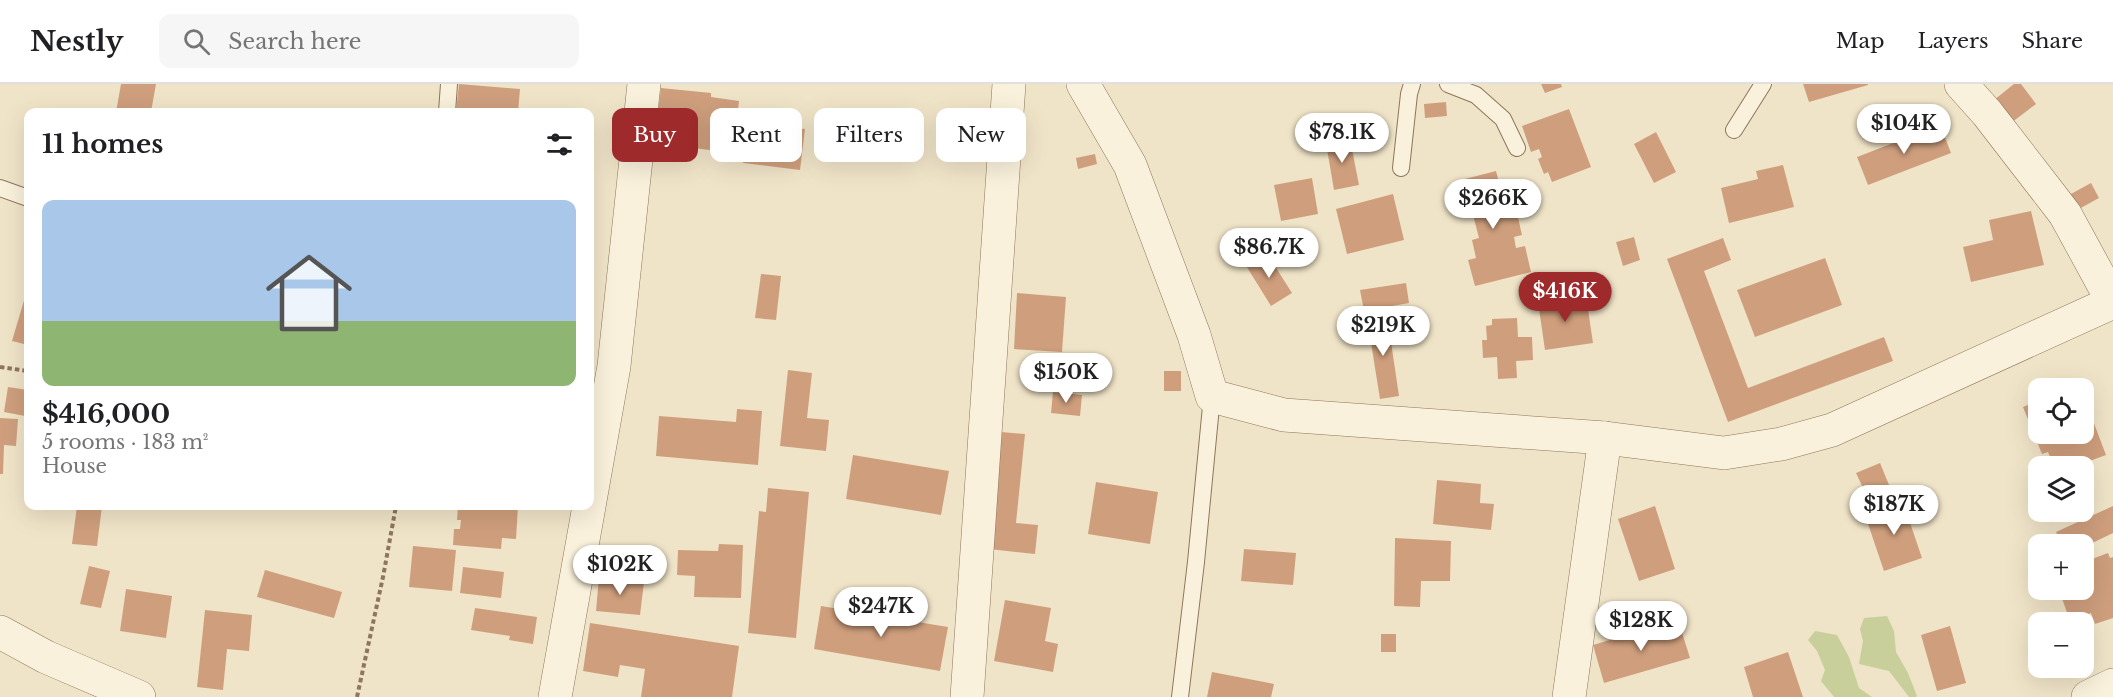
<!DOCTYPE html>
<meta charset="utf-8">
<style>
:root{--surface:#fff;--page:#f6f6f6;--text:#202124;--muted:#757577;--line:#e0e0e0;--accent:#9e2a2b}
body{margin:0;font-family:"Libre Baskerville",serif;background:var(--page);color:var(--text);height:100vh;display:flex;flex-direction:column;font-size:22px;white-space:nowrap}
*{box-sizing:border-box;margin:0}
p{font-size:20px;color:var(--muted)}
.icon{flex:none;width:33px;height:33px;fill:none;stroke:currentColor;stroke-width:2;stroke-linecap:round;stroke-linejoin:round}
.map{position:relative;flex:1;overflow:hidden}
.panel{position:absolute;left:24px;top:24px;width:570px;height:402px;display:flex;flex-direction:column;background:var(--surface);border-radius:12px;box-shadow:0 6px 24px #0002}
.panel>*{flex:none}
.hud{position:absolute;left:612px;top:24px;width:570px;height:54px;display:flex;gap:12px}
.fabs{position:absolute;left:2028px;top:294px;display:grid;gap:12px}
.fabs a{display:grid;place-items:center;width:66px;height:66px;border-radius:12px;background:var(--surface);box-shadow:0 6px 24px #0002;font-size:30px}
.price{position:absolute;translate:-50% -51px;padding:0 14px;border-radius:21px;background:#fff;color:#222;font-size:20px;line-height:39px;filter:drop-shadow(0 2px 3px #0008)}
.price::after{content:'';position:absolute;left:50%;top:36px;width:18px;height:14px;margin-left:-9px;background:inherit;clip-path:polygon(0 0,100% 0,50% 100%)}
.price.active{background:var(--accent);color:#fff}
ul{padding:0;list-style:none}
li{display:grid;align-content:center;gap:12px;height:318px;padding:0 18px}
li+li{border-top:2px solid var(--line)}
li span{display:grid;place-items:center;height:186px;border-radius:12px;color:#555}
li>.icon{margin-inline-start:auto}
span .icon{width:108px;height:108px;fill:#fffc;stroke-width:1}
li b{font-size:26px}
h2{display:flex;justify-content:space-between;align-items:center;height:72px;padding:0 18px;font-size:26px}
.pill{padding:0 21px;border-radius:12px;background:var(--surface);box-shadow:0 6px 24px #0002;font-size:21px;line-height:54px}
.pill.active{background:var(--accent);color:#fff}
header{display:flex;align-items:center;gap:36px;box-sizing:border-box;height:84px;padding:0 30px;background:var(--surface);border-bottom:2px solid var(--line)}
header strong{font-size:28px}
nav{display:flex;gap:33px;margin-inline-start:auto;font-size:21px}
.search{width:420px;height:54px;background:var(--page);display:flex;align-items:center;gap:15px;box-sizing:border-box;padding:0 21px;border-radius:12px;color:var(--muted);font-size:22px}
.map>svg:first-child{display:block}
.green{fill:#c9cf9b}
.building{fill:#cf9f7d}
.lines{fill:none;stroke-linecap:round;stroke-linejoin:round}
.service-casing{stroke:#8d765c;stroke-width:18}
.minor-casing{stroke:#8d765c;stroke-width:34}
.path{stroke:#8d765c;stroke-width:4;stroke-dasharray:4.5 3;stroke-linecap:butt}
.service{stroke:#faf1dc;stroke-width:16}
.minor{stroke:#faf1dc;stroke-width:33}
</style>
<header>
<strong>Nestly</strong>
<div class="search"><svg class="icon" aria-label="search" viewBox="0 0 24 24"><circle cx="10" cy="10" r="6"/><path d="M15 15l6 6"/></svg>Search here</div>
<nav><a>Map</a><a>Layers</a><a>Share</a></nav>
</header>
<div class="map">
<svg width="2113" height="613" viewBox="0 0 2113 613">
<rect width="100%" height="100%" fill="#f0e4c8"/>
<g class="green">
<polygon points="1887,532 1894,547 1896,568 1908,589 1917,612 1916,613 1909,613 1889,587 1859,580 1863,557 1860,545 1864,534"/>
<polygon points="1815,547 1837,551 1849,573 1859,604 1872,613 1834,613 1821,597 1825,586 1817,567 1808,556"/>
</g>
<g class="building">
<polygon points="121,0 156,0 151,28 116,28"/>
<polygon points="459,0 520,5 518,28 456,28"/>
<polygon points="1541,0 1561,0 1562,3 1545,9"/>
<polygon points="1803,0 1868,0 1868,1 1809,18"/>
<polygon points="2014,0 2021,0 2036,20 2007,42 1989,20"/>
<polygon points="661,4 711,9 711,13 739,17 733,69 654,59"/>
<polygon points="1446,18 1447,32 1425,34 1424,20"/>
<polygon points="1569,25 1591,83 1552,98 1548,88 1544,90 1538,75 1542,73 1539,65 1531,68 1522,42"/>
<polygon points="748,38 805,45 800,86 743,79"/>
<polygon points="1940,41 1951,69 1868,101 1857,73"/>
<polygon points="1656,48 1676,88 1654,99 1634,60"/>
<polygon points="1350,55 1359,101 1334,106 1326,59"/>
<polygon points="1095,70 1097,80 1078,85 1076,74"/>
<polygon points="1783,81 1794,123 1729,139 1721,104 1758,95 1756,87"/>
<polygon points="1496,87 1502,110 1512,107 1522,151 1514,153 1516,164 1525,162 1531,188 1475,202 1468,176 1476,174 1472,156 1479,154 1473,131 1466,132 1457,97"/>
<polygon points="1312,94 1318,130 1281,137 1274,101"/>
<polygon points="2091,99 2099,114 2077,126 2069,111"/>
<polygon points="1393,110 1404,156 1347,170 1336,125"/>
<polygon points="2031,127 2044,181 1971,198 1963,163 1993,156 1989,136"/>
<polygon points="1634,153 1640,176 1623,182 1616,158"/>
<polygon points="1723,154 1731,176 1704,187 1748,304 1884,253 1893,277 1728,338 1667,175"/>
<polygon points="1266,168 1292,209 1271,222 1245,180"/>
<polygon points="1825,174 1842,221 1755,253 1737,206"/>
<polygon points="761,190 781,192 776,236 755,234"/>
<polygon points="1406,199 1409,219 1364,227 1360,206"/>
<polygon points="28,203 28,261 12,257"/>
<polygon points="1017,209 1066,213 1062,268 1014,265"/>
<polygon points="1586,212 1593,259 1545,266 1538,218"/>
<polygon points="1387,231 1399,312 1380,315 1367,234"/>
<polygon points="1517,234 1518,253 1532,253 1533,276 1516,277 1517,294 1498,295 1497,273 1483,274 1482,256 1487,256 1486,242 1492,241 1492,235"/>
<polygon points="1053,280 1086,282 1085,300 1052,299"/>
<polygon points="788,286 812,289 807,334 829,336 826,367 780,362"/>
<rect x="1164" y="287" width="17" height="20"/>
<polygon points="8,303 28,306 25,332 4,328"/>
<polygon points="1053,308 1082,311 1080,332 1051,329"/>
<polygon points="2084,313 2106,371 2076,382 2054,382 2048,368 2042,370 2023,323 2038,317 2038,350 2084,350"/>
<polygon points="737,325 762,327 758,381 656,372 659,332 736,338"/>
<polygon points="0,334 18,335 16,362 4,361 3,390 0,390"/>
<polygon points="1001,348 1025,350 1016,439 1038,441 1035,470 989,465"/>
<polygon points="853,371 949,387 941,431 846,415"/>
<polygon points="1880,379 1894,413 1872,423 1856,389"/>
<polygon points="1437,396 1481,400 1480,419 1494,420 1491,446 1433,440"/>
<polygon points="1096,398 1158,408 1150,460 1088,450"/>
<polygon points="768,404 809,408 796,554 748,549 759,427 766,428"/>
<polygon points="1903,418 1922,474 1884,487 1865,431"/>
<polygon points="77,422 102,422 97,462 72,460"/>
<polygon points="458,422 518,422 516,455 502,454 501,465 453,461 454,445 460,445 461,436 457,436"/>
<polygon points="1655,422 1675,485 1639,497 1618,435"/>
<polygon points="2113,422 2113,449 2084,463 2084,460 2062,460 2056,448"/>
<polygon points="1395,454 1451,457 1450,497 1421,497 1420,523 1394,522"/>
<polygon points="719,460 743,461 741,514 694,513 695,492 677,491 678,466 718,467"/>
<polygon points="413,462 456,466 452,507 409,503"/>
<polygon points="1244,465 1296,469 1293,501 1241,497"/>
<polygon points="2108,469 2110,474 2113,473 2113,534 2095,540 2091,529 2070,537 2059,506 2084,506 2084,478"/>
<polygon points="89,482 110,487 101,524 80,520"/>
<polygon points="463,483 504,488 501,514 460,509"/>
<polygon points="265,486 342,508 334,534 257,513"/>
<polygon points="599,493 644,498 640,531 596,527"/>
<polygon points="126,505 172,512 166,554 120,547"/>
<polygon points="1005,516 1051,524 1045,557 1058,560 1053,588 994,577"/>
<polygon points="821,522 948,543 940,587 814,565"/>
<polygon points="475,524 537,533 533,560 509,556 510,552 471,546"/>
<polygon points="205,526 252,531 249,567 227,565 223,606 197,603"/>
<polygon points="1678,536 1690,574 1604,599 1593,561"/>
<polygon points="590,539 739,562 732,613 641,613 645,585 620,581 618,593 583,587"/>
<polygon points="1950,542 1966,599 1937,607 1921,551"/>
<rect x="1381" y="550" width="15" height="18"/>
<polygon points="1788,568 1803,613 1753,613 1744,583"/>
<polygon points="1212,588 1274,600 1271,613 1207,613"/>
</g>
<g class="lines">
<defs>
<g id="service">
<polyline points="1448,0 1476,11 1503,35 1517,64"/>
<polyline points="447,28 449,0"/>
<polyline points="1734,46 1763,0"/>
<polyline points="1401,84 1409,10 1412,0"/>
<polyline points="0,104 28,114"/>
<polyline points="1180,613 1196,478 1212,312"/>
</g>
<g id="minor">
<polyline points="1083,0 1130,81 1194,251 1212,312 1284,331 1605,354 1724,369 1781,360 1832,346 2113,218"/>
<polyline points="1961,0 1987,29 2065,130 2113,218"/>
<polyline points="0,548 46,573 139,613"/>
<polyline points="555,613 614,282 644,0"/>
<polyline points="967,613 1009,0"/>
<polyline points="1569,613 1605,354"/>
<polyline points="2088,613 2113,601"/>
</g>
</defs>
<use href="#service" class="service-casing"/>
<use href="#minor" class="minor-casing"/>
<g class="path">
<polyline points="0,283 28,287"/>
<polyline points="357,613 383,493 396,422"/>
</g>
<use href="#service" class="service"/>
<use href="#minor" class="minor"/>
</g>
</svg>
<div class="fabs">
<a><svg class="icon" aria-label="locate" viewBox="0 0 24 24"><circle cx="12" cy="12" r="6"/><path d="M12 2v4M12 18v4M2 12h4M18 12h4"/></svg></a>
<a><svg class="icon" aria-label="layers" viewBox="0 0 24 24"><path d="M12 4l9 5-9 5-9-5zM3 14l9 5 9-5"/></svg></a>
<a>+</a>
<a>−</a>
</div>
<b class="price" style="left:1904px;top:71px">$104K</b>
<b class="price" style="left:1342px;top:80px">$78.1K</b>
<b class="price" style="left:1493px;top:146px">$266K</b>
<b class="price" style="left:1269px;top:195px">$86.7K</b>
<b class="price active" style="left:1565px;top:239px">$416K</b>
<b class="price" style="left:1383px;top:273px">$219K</b>
<b class="price" style="left:1066px;top:320px">$150K</b>
<b class="price" style="left:1894px;top:452px">$187K</b>
<b class="price" style="left:620px;top:512px">$102K</b>
<b class="price" style="left:881px;top:554px">$247K</b>
<b class="price" style="left:1641px;top:568px">$128K</b>
<div class="hud">
<a class="pill active">Buy</a>
<a class="pill">Rent</a>
<a class="pill">Filters</a>
<a class="pill">New</a>
</div>
<section class="panel">
<h2>11 homes<svg class="icon" aria-label="filters" viewBox="0 0 24 24"><path d="M4 7h16M4 17h16"/><circle cx="9" cy="7" r="2"/><circle cx="15" cy="17" r="2"/></svg></h2>
<ul>
<li><span style="background:linear-gradient(#a9c7e8 65%,#8fb573 0)"><svg class="icon" aria-label="home" viewBox="0 0 24 24"><path d="M3 11l9-7 9 7M6 9v11h12V9"/></svg></span><div><b>$416,000</b><p>5 rooms · 183 m²</p><p>House</p></div></li>
</ul>
</section>
</div>
